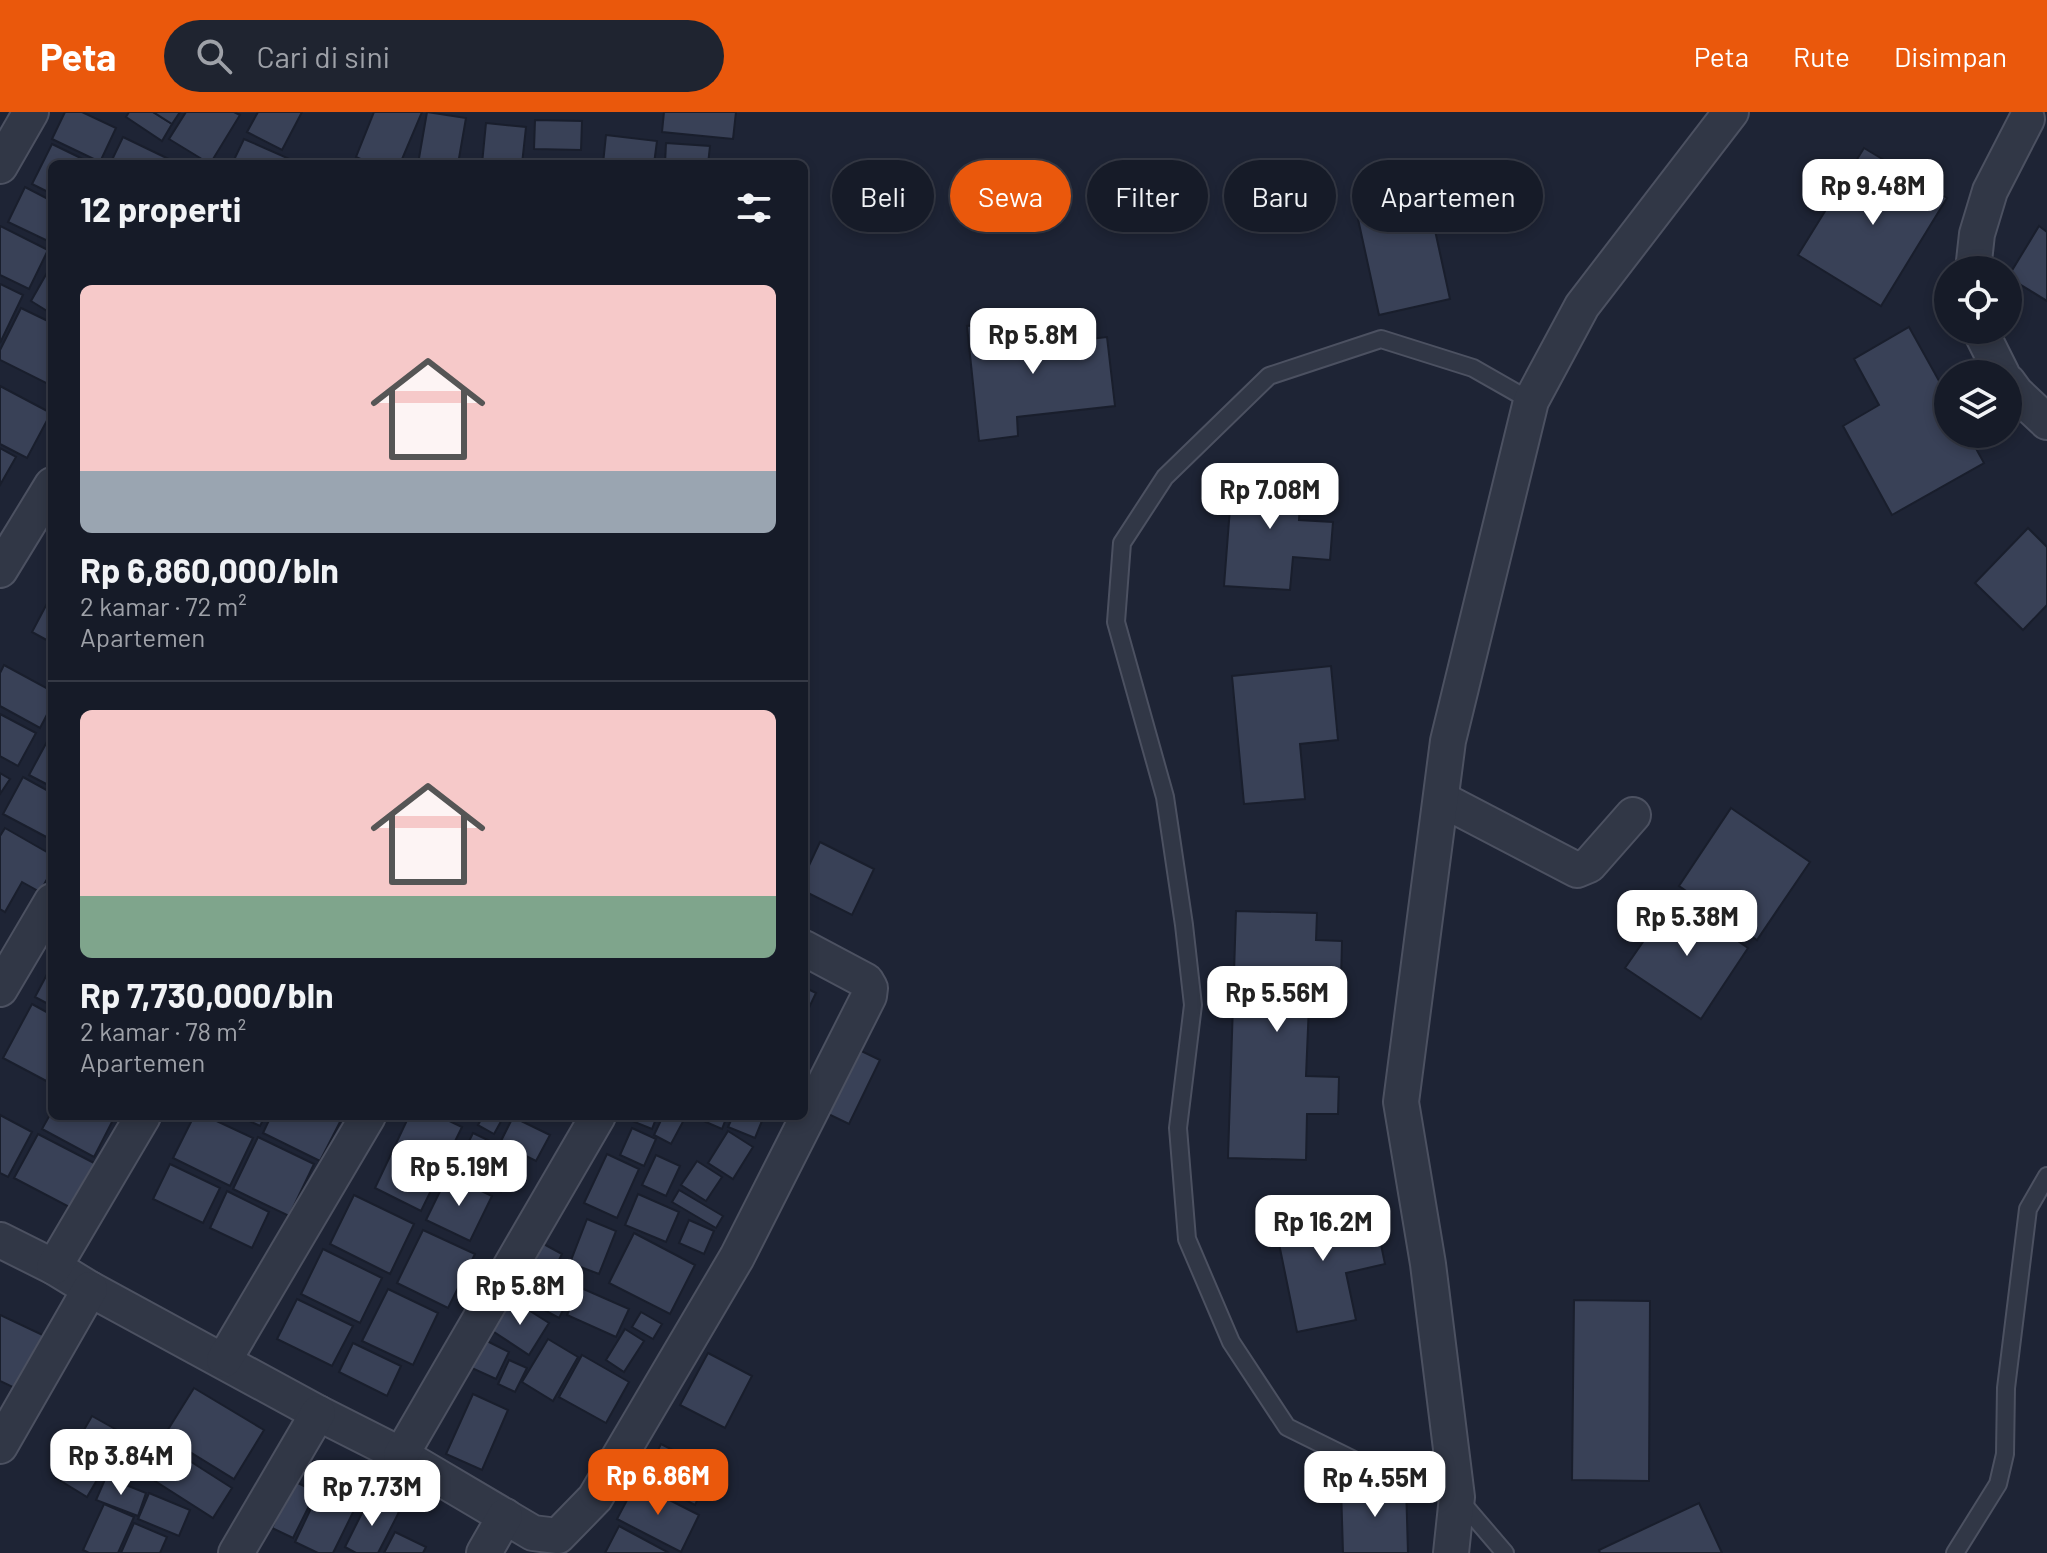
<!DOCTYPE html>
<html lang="id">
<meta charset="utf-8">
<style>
:root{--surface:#161b28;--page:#1f2430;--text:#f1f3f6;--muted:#9ea1a8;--line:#353945;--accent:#ea580c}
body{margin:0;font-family:Barlow,sans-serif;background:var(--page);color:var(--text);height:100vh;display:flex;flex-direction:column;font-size:30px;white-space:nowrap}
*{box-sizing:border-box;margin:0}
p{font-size:26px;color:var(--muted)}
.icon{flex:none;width:44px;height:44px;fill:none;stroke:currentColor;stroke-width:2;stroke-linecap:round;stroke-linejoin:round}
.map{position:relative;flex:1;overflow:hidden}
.side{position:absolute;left:48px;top:48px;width:760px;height:960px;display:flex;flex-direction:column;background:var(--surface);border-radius:12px;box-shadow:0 4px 12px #0003,0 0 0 2px var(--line)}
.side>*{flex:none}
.hud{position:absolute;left:832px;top:48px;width:760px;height:72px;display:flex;gap:16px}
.buttons{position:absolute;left:1934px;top:144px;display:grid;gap:16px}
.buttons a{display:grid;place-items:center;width:88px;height:88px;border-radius:50%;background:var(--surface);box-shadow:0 4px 12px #0003,0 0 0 2px var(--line);font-size:40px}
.price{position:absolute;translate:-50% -68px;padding:0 18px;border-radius:16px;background:#fff;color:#222;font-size:26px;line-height:52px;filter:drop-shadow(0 2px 4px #0008)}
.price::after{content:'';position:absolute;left:50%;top:48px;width:24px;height:18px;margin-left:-12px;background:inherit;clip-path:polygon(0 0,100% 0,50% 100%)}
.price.on{background:var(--accent);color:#fff}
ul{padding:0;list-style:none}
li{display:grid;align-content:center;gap:16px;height:424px;padding:0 32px}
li+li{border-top:2px solid var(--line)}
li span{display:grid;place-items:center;height:248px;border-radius:12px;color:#555}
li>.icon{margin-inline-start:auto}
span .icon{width:144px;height:144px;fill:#fffc;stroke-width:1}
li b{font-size:34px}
h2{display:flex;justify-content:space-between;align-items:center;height:96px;padding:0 32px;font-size:34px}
.pill{padding:0 28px;border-radius:36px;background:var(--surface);box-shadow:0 4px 12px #0003,0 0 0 2px var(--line);font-size:28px;line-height:72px}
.pill.on{background:var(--accent);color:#fff}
header{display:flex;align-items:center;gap:48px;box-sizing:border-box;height:112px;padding:0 40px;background:var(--accent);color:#fff}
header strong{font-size:38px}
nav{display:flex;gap:44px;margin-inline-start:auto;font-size:28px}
.search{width:560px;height:72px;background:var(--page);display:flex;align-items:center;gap:20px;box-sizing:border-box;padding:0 28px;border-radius:44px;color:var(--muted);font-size:30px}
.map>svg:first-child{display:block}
.building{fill:#394157;stroke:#191e2c;stroke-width:2}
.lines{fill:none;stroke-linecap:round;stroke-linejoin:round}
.lane-casing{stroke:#4c5161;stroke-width:20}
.street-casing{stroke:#4c5161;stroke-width:38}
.lane{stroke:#313746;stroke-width:16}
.street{stroke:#313746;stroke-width:34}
</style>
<header>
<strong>Peta</strong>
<div class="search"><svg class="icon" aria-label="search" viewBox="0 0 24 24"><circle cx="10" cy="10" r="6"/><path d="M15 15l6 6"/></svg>Cari di sini</div>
<nav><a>Peta</a><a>Rute</a><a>Disimpan</a></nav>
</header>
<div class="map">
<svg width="2047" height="1441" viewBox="0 0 2047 1441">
<rect width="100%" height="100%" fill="#1e2435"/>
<g class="building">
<polygon points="65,0 82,0 116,16 100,50 52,27"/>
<polygon points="129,0 153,0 172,12 162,29 126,5"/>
<polygon points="153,0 180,0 172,12"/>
<polygon points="186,0 234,0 240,3 210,52 169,27"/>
<polygon points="258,0 302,0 282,38 247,20"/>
<polygon points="374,0 422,0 400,52 372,52 356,45"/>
<polygon points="427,0 466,6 458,52 418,52"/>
<polygon points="664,0 736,0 733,27 662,20"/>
<polygon points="535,8 582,9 581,38 534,37"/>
<polygon points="486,11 526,15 522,52 482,52"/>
<polygon points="606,23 657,29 654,52 603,52"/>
<polygon points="123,25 179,52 110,52"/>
<polygon points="244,27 294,49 293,52 232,52"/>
<polygon points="666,31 710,34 708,52 665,52"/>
<polygon points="52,32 93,52 52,52 52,82 32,72"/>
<polygon points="1864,36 1947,86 1881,194 1798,143"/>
<polygon points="1424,68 1450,187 1379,203 1353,84"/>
<polygon points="25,75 52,89 52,131 8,110"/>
<polygon points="0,114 48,138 29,177 0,163"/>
<polygon points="2039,114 2047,120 2047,189 2008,165"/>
<polygon points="52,152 52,202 31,189"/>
<polygon points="0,172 23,183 0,231"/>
<polygon points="21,196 52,211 52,274 0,248 0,238"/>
<polygon points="1035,207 1038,233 1107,225 1115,294 1017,305 1018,324 979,329 967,214"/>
<polygon points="1909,215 1948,285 1948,322 1968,322 1984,351 1892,403 1843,314 1879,293 1854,247"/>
<polygon points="0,274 51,301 27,346 0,332"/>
<polygon points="0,336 16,345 0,373"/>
<polygon points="1233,357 1302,362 1299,408 1333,410 1330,448 1293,445 1290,478 1224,474"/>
<polygon points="2028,416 2047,435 2047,493 2023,518 1975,471"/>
<polygon points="51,484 52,485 52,531 32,520"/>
<polygon points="4,553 52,579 52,593 40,616 0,594 0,561"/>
<polygon points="1331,554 1338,628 1300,632 1305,687 1244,692 1232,564"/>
<polygon points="0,602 36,621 18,654 0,644"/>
<polygon points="49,626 52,628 52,675 29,663"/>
<polygon points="0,661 10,667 0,682"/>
<polygon points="23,665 52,681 52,728 3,702"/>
<polygon points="1731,696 1810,750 1757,828 1679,774"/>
<polygon points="5,716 52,743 52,758 40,780 22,770 5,800 0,797 0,724"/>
<polygon points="820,730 874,757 852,803 804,779 804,764"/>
<polygon points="1674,785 1748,836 1701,907 1625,856"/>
<polygon points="1236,799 1317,801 1316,828 1342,829 1341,869 1310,869 1306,964 1339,965 1338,1002 1307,1002 1306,1048 1228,1046"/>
<polygon points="52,853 52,894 35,885"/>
<polygon points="804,875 816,881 804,906"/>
<polygon points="32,892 52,903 52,972 3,946"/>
<polygon points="851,934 880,948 849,1012 820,998"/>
<polygon points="52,999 52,1004 105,1004 113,1008 94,1045 42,1017"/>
<polygon points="0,1003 32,1020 8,1065 0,1061"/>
<polygon points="194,1004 206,1004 253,1026 230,1074 173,1046"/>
<polygon points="239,1004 265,1004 260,1014"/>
<polygon points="271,1004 332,1004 341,1008 320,1049 263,1021"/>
<polygon points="409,1004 439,1004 462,1015 421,1099 375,1076"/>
<polygon points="483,1004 504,1004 494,1022 478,1013"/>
<polygon points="633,1004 657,1004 652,1017 632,1009"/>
<polygon points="663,1004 686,1004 671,1032 654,1023"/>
<polygon points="692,1004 727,1004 722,1017"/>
<polygon points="733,1004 764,1004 755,1026 728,1015"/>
<polygon points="513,1005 550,1023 536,1049 500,1031"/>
<polygon points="632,1016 656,1027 644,1054 620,1043"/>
<polygon points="728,1019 753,1035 733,1067 708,1051"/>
<polygon points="473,1021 519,1043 501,1080 455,1058"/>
<polygon points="38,1022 96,1052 73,1097 14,1066"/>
<polygon points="258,1025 314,1052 289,1104 233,1077"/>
<polygon points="607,1042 639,1057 617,1106 584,1091"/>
<polygon points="656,1043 680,1054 666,1084 642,1073"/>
<polygon points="697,1049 722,1065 706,1089 681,1073"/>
<polygon points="170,1052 220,1076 203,1111 153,1087"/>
<polygon points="448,1063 492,1084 470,1129 426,1108"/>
<polygon points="679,1078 723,1104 716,1116 672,1090"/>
<polygon points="227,1079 269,1100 252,1136 210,1116"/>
<polygon points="638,1082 679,1100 666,1130 625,1113"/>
<polygon points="354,1083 414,1112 390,1162 330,1132"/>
<polygon points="1338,1089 1344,1120 1377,1113 1385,1152 1346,1161 1356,1208 1297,1220 1273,1102"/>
<polygon points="587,1107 616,1119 599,1162 570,1151"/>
<polygon points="689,1108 714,1119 704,1142 679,1131"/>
<polygon points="423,1118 475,1142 448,1196 397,1171"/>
<polygon points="634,1121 695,1153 670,1202 609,1171"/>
<polygon points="540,1130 562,1142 552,1162 530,1151"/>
<polygon points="323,1137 382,1166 360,1211 301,1182"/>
<polygon points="549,1168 572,1181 559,1206 535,1193"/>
<polygon points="579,1175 629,1197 616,1225 567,1203"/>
<polygon points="388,1177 438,1201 413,1253 362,1229"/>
<polygon points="297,1187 353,1214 332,1254 277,1227"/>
<polygon points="511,1187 549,1211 529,1243 491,1218"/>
<polygon points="1574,1188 1650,1189 1649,1369 1572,1368"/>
<polygon points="641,1200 662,1212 653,1227 632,1215"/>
<polygon points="0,1203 49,1226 23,1280 0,1269"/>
<polygon points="625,1217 644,1229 624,1260 606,1248"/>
<polygon points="477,1224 509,1240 496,1267 463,1252"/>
<polygon points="548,1227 578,1245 553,1289 522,1270"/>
<polygon points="353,1231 401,1254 387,1284 339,1260"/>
<polygon points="708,1241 752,1264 725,1316 680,1293"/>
<polygon points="582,1243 629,1270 606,1311 559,1285"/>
<polygon points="509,1248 527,1256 515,1280 498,1272"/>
<polygon points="194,1276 264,1318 234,1367 164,1324"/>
<polygon points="473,1282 508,1298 482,1358 446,1342"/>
<polygon points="92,1304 124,1322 87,1385 56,1366"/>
<polygon points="149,1323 232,1376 213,1406 130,1353"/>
<polygon points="661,1332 712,1358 695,1393 644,1367"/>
<polygon points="106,1365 146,1381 138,1404 96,1388"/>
<polygon points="325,1367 361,1384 333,1441 318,1441 295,1430"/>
<polygon points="294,1369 316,1380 293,1426 272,1416"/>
<polygon points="636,1371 699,1403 681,1440 617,1407"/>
<polygon points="1406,1373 1408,1441 1343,1441 1341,1375"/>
<polygon points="149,1381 190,1398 179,1424 138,1407"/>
<polygon points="370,1385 399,1400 378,1441 356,1441 345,1435"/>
<polygon points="1699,1391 1722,1441 1600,1441 1599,1438"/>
<polygon points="104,1392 134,1405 118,1441 89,1441 83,1438"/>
<polygon points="134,1411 167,1425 160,1441 121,1441"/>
<polygon points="619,1414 669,1441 605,1441"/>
<polygon points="395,1420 426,1435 423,1441 384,1441"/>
</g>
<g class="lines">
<defs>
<g id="lane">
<polyline points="1505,1441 1457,1385 1374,1358 1287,1315 1231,1230 1187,1127 1178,1016 1193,893 1184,813 1165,685 1116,510 1122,431 1165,365 1269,264 1381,227 1473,256 1531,289"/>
<polyline points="1955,1441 1998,1372 2005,1342 2006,1276 2028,1097 2047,1064"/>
</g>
<g id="street">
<polyline points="0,54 31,0"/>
<polyline points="1973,158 1977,122 1990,79 2027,7"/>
<polyline points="1980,218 2002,262"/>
<polyline points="2008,270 2016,281 2047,310"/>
<polyline points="0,458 52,373"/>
<polyline points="1441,687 1577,758 1589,753 1633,703"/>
<polyline points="0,877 52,789"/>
<polyline points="0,1128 54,1155 90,1177 318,1301 401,1343 533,1421 558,1424 595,1386 737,1145 869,884 870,876 866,869 804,836"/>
<polyline points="54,1155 143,1004"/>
<polyline points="224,1248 368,1004"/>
<polyline points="0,1334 90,1177"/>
<polyline points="401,1343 598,1004"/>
<polyline points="236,1441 318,1301"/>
<polyline points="484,1441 505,1404"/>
<polyline points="1451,1441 1457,1385 1428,1152 1401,990 1448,629 1531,289 1582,194 1731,0"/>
</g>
</defs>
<use href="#lane" class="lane-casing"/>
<use href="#street" class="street-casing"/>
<use href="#lane" class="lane"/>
<use href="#street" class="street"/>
</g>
</svg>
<div class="buttons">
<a><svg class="icon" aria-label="locate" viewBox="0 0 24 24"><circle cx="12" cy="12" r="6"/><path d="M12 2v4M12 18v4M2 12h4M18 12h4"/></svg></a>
<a><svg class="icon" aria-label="layers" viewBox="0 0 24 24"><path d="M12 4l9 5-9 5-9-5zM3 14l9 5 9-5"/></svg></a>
</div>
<b class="price" style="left:1873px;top:115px">Rp 9.48M</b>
<b class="price" style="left:1033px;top:264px">Rp 5.8M</b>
<b class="price" style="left:1270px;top:419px">Rp 7.08M</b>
<b class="price" style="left:1687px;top:846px">Rp 5.38M</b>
<b class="price" style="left:1277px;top:922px">Rp 5.56M</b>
<b class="price" style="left:459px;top:1096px">Rp 5.19M</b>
<b class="price" style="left:1323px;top:1151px">Rp 16.2M</b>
<b class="price" style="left:520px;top:1215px">Rp 5.8M</b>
<b class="price" style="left:121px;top:1385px">Rp 3.84M</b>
<b class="price on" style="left:658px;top:1405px">Rp 6.86M</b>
<b class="price" style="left:1375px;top:1407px">Rp 4.55M</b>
<b class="price" style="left:372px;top:1416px">Rp 7.73M</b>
<div class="hud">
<a class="pill">Beli</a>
<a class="pill on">Sewa</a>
<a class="pill">Filter</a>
<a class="pill">Baru</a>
<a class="pill">Apartemen</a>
</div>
<section class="side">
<h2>12 properti<svg class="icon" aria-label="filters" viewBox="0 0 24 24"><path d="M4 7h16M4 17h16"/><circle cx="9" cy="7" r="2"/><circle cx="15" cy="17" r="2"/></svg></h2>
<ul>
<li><span style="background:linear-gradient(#f6c9c9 75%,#9aa5b1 0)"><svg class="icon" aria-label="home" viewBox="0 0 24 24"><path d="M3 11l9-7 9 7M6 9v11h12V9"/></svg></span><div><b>Rp 6,860,000/bln</b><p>2 kamar · 72 m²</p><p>Apartemen</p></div></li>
<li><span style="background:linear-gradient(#f6c9c9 75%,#7fa58c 0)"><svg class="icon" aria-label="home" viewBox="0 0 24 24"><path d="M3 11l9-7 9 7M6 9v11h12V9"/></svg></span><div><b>Rp 7,730,000/bln</b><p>2 kamar · 78 m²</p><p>Apartemen</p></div></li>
</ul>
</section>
</div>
